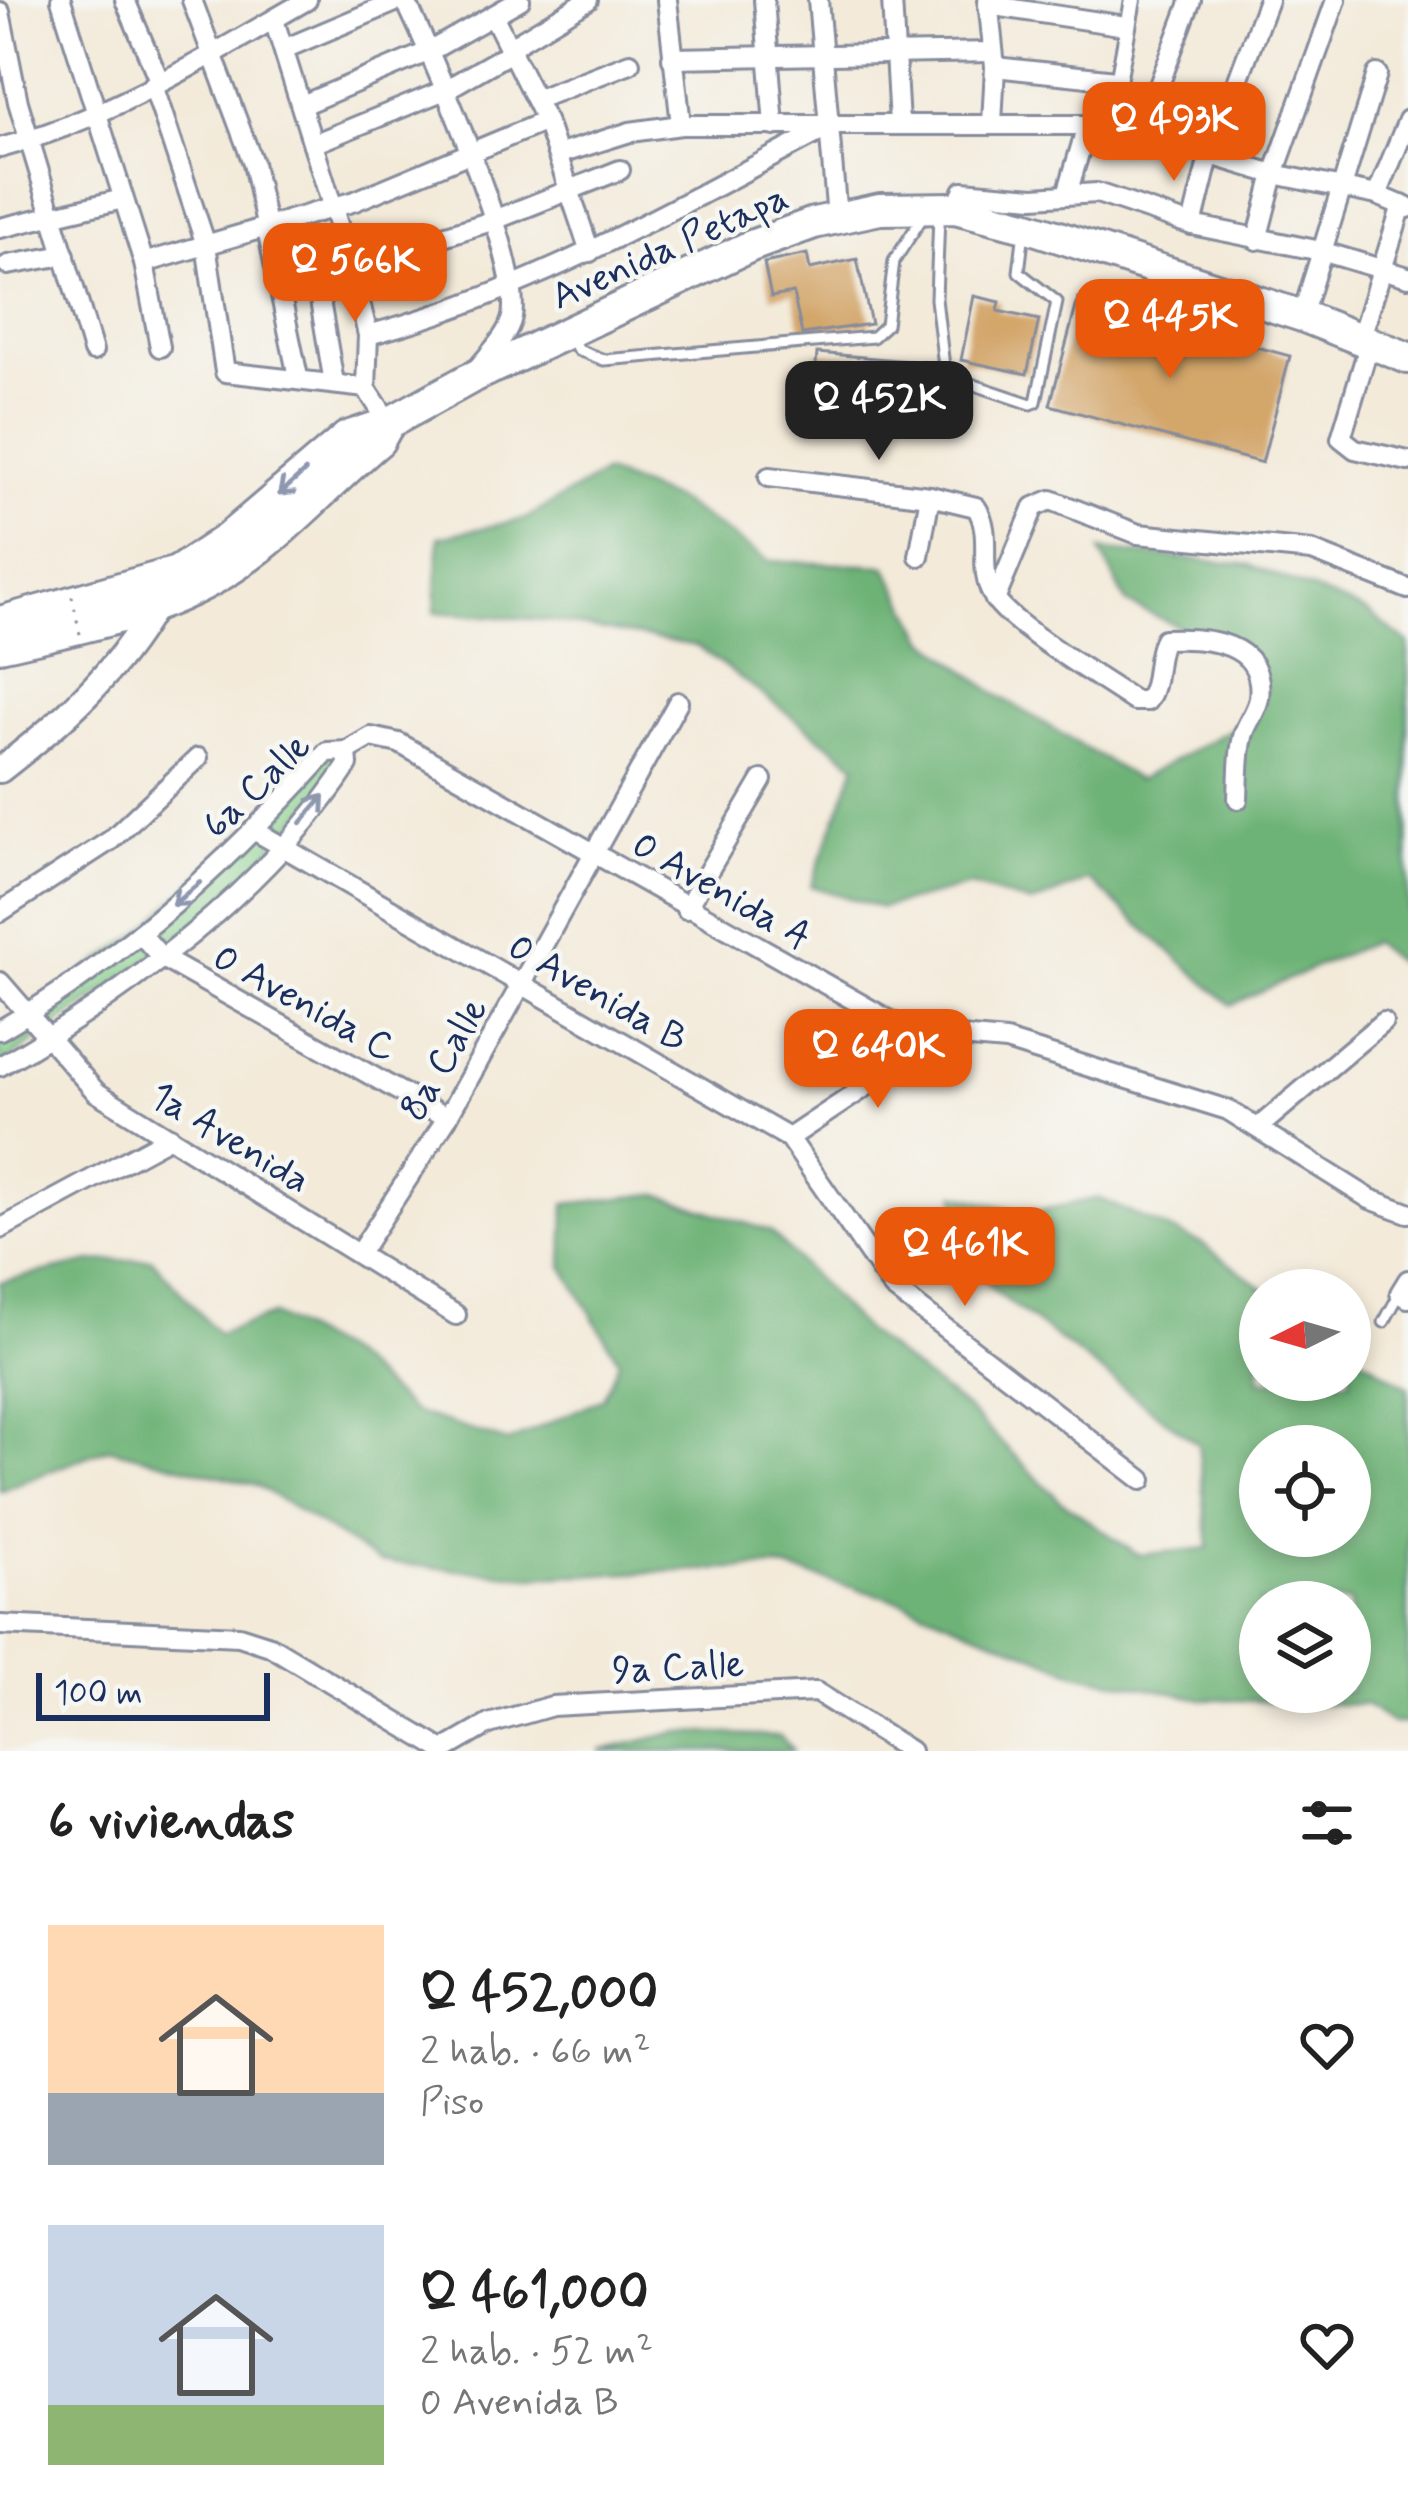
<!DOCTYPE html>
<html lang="es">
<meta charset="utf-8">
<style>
:root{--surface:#fff;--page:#f6f6f6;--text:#222;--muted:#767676;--accent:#ea580c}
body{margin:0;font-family:Mynerve,sans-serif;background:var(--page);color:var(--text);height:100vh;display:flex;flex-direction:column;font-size:45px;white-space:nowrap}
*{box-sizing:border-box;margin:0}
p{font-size:39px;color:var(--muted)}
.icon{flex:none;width:66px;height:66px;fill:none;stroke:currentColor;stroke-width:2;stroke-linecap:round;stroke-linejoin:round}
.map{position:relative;height:1751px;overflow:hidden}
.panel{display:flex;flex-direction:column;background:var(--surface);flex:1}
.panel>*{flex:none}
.needle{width:78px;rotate:265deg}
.fabs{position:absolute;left:1239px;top:1269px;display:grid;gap:24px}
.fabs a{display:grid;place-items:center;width:132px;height:132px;border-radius:50%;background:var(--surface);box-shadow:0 6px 18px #0003;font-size:60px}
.scale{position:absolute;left:36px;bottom:30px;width:234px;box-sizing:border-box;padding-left:12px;border:6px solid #1b2f5e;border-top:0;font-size:33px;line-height:42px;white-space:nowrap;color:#1b2f5e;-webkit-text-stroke:9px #f6f6f2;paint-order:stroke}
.price{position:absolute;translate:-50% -102px;padding:0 27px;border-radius:24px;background:var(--accent);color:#fff;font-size:39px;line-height:78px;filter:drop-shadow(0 3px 6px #0008)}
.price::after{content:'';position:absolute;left:50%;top:72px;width:36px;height:27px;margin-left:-18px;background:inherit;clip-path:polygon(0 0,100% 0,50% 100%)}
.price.current{background:#222;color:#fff}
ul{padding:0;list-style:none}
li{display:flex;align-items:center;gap:36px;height:300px;padding:0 48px}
li span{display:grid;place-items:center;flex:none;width:336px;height:240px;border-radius:0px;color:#555}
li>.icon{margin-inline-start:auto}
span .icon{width:144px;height:144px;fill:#fffc;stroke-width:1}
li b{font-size:51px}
h2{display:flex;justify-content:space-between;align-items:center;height:144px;padding:0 48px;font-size:51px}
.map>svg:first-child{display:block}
.green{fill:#87cf8a;stroke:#517f74;stroke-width:3}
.forest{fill:#6db276;stroke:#44706a;stroke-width:3;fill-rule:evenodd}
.building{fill:#d3a66b}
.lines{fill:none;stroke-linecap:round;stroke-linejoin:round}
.service-casing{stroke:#878c9c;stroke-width:15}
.pedestrian-casing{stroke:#878c9c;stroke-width:20}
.minor-casing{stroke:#878c9c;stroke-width:24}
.tertiary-casing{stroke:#878c9c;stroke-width:30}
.primary-casing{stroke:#878c9c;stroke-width:36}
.service{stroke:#fff;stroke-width:9}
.pedestrian{stroke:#fff;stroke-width:14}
.minor{stroke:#fff;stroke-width:18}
.tertiary{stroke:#fff;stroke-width:24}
.primary{stroke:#fff;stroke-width:30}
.path-bridge{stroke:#878c9c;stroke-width:3;stroke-dasharray:3 9;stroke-linecap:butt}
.oneway{stroke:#8d97ae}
.labels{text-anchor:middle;stroke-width:9;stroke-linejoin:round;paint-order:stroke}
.street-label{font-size:39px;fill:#1b2f5e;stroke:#f6f6f2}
</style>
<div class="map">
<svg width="1408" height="1751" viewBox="0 0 1408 1751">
<rect width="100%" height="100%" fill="#f6f6f2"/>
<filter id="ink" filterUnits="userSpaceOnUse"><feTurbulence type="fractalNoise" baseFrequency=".00833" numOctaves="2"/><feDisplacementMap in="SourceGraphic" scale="24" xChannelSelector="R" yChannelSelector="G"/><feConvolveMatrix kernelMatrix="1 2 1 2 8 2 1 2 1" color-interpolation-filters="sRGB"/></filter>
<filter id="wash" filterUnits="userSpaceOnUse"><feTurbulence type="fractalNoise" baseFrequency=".004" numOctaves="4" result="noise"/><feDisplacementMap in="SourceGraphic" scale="48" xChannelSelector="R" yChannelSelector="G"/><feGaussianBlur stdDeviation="2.7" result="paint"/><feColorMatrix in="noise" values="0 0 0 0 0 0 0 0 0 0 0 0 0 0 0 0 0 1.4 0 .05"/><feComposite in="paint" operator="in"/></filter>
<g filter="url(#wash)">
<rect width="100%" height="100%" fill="#f3ead9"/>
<polygon class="green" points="327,752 350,762 213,913 0,1066 0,1030 140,933"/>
<g class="forest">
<polygon points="605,473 680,502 769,561 886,566 926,639 994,693 1138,780 1251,718 1253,661 1127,603 1100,550 1250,565 1368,612 1408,643 1408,971 1372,942 1231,1005 1089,880 1032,904 970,886 881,908 811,886 856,764 697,646 544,620 435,612 439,537 525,519"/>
<path d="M656 1194 770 1231 866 1332 967 1409 1060 1500 1138 1555 1209 1548 1198 1444 994 1291 959 1244 956 1194 1028 1213 1098 1198 1202 1244 1266 1290H1260V1380H1350V1350L1408 1387V1723H1391L1366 1705 1202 1699 1080 1674 904 1602 780 1567 531 1577 379 1562 257 1485 108 1448 0 1491V1282L91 1262 152 1259 218 1334 273 1315 349 1356 413 1412 508 1442 603 1398 619 1361 563 1266 565 1204ZM1350 1446V1536H1260V1446ZM1350 1602V1692H1260V1602Z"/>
<polygon points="678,1732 780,1736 793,1751 600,1751"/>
</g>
<g id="blocks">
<g class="building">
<polygon points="807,254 810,269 857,259 871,324 802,334 793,293 771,297 764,263"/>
<polygon points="974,296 1000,302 998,311 1039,320 1027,374 961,360"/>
<polygon points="1078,299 1290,356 1262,463 1050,405"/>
<polygon points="817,353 934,363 930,402 814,392"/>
</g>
</g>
</g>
<g filter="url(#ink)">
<use href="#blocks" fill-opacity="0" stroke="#878c9c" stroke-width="3"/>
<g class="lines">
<defs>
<g id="service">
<polyline points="939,214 936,299 945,375 1031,404 1036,402 1057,302 1019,272 1024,231"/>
<polyline points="571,337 578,350 604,360 873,337 886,325 894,261 924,215"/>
<polyline points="1384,1322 1400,1293"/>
</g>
<polyline id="pedestrian" points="1110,125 1133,0"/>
<g id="minor">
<polyline points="61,0 144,263 160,347"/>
<polyline points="125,0 159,80"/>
<polyline points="192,0 253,163 298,377"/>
<path d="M405 0C433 57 523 263 512 317 508 336 488 355 476 370"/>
<polyline points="667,0 681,125"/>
<polyline points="764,0 774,126"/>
<polyline points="818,0 837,218"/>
<polyline points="892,0 899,124"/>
<polyline points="988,0 995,67 992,123"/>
<polyline points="988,5 1126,26"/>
<polyline points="0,12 18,102 93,351"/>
<polyline points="494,17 546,121 590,252"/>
<polyline points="274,20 351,266 368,335 366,388 389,423"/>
<polyline points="510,47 588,0"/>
<polyline points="284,49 400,0"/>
<polyline points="672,58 993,52"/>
<polyline points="995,67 1116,80"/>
<polyline points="153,85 206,245 225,372 366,388"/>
<polyline points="1158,94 1222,118"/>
<polyline points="537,99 630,63"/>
<polyline points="302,105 430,51 520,0"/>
<polyline points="1141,133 1191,0"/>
<polyline points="313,144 445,90 513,51"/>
<path d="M0 148C110 119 209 56 307 0"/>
<polyline points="560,154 630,132 681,125 1110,125 1274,174 1377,195 1408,208"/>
<polyline points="1067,194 1087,126"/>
<polyline points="1377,195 1408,120"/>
<polyline points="955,208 963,191 1034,197 1097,193 1192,225 1321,251 1408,277"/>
<polyline points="1192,225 1209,157 1268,0"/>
<polyline points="0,228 123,199"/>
<polyline points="1257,240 1274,174 1336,0"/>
<polyline points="144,263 355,201 546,121"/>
<polyline points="8,265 65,255"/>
<polyline points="316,277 334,383"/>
<polyline points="281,286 492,221 620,170"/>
<polyline points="1302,316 1377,74"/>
<path d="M368 335C532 292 677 206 825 129"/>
<polyline points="1361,337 1402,205"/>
<polyline points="1370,342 1341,438 1355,449 1408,461"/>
<path d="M769 477 930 496 976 507C995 535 975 570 995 599 1016 629 1101 678 1134 701H1147C1160 683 1154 659 1164 639 1205 637 1266 641 1259 698 1257 711 1248 721 1244 733 1238 753 1239 778 1238 799"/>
<polyline points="919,556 930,496"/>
<polyline points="995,600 1034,507 1051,500 1138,534 1312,551 1408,589"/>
<polyline points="347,751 371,737 399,743 912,1033 1006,1041 1228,1110 1370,1199 1408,1213"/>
<polyline points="257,832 789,1138 893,1288 1142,1480"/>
<polyline points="686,909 762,780"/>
<polyline points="0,912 111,840 198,758"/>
<polyline points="140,933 162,958 447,1118"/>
<polyline points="0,982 96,1092 456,1315"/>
<path d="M0 1030C125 958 231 859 327 752L347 751 348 765C267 889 127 993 0 1066"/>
<polyline points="1260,1126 1383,1022"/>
<polyline points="789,1138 937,1039"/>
<polyline points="0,1229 170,1137"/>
<polyline points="360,1252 447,1118 678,702"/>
<polyline points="1408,1280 1400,1293 1408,1298"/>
<polyline points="0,1625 239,1636 270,1646 443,1750"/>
<polyline points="442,1751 489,1724 552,1706 816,1692 910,1751"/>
</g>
<path id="tertiary" d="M0 770C61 723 115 675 154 607L151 596"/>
<g id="primary">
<polyline points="0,622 177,572 228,538 347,437 389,423 469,379 751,246 814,223 880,209 955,208 1025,226 1302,316 1408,358"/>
<path d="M0 646C82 627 167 613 238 564 289 529 331 481 379 441L389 423"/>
</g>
</defs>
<use href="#service" class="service-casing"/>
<use href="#pedestrian" class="pedestrian-casing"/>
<use href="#minor" class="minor-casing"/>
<use href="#tertiary" class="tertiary-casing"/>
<use href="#primary" class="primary-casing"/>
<use href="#service" class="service"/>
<use href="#pedestrian" class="pedestrian"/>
<use href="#minor" class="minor"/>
<use href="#tertiary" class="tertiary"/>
<use href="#primary" class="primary"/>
<polyline class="path-bridge" points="72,596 81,639"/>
</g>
<defs><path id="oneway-shaft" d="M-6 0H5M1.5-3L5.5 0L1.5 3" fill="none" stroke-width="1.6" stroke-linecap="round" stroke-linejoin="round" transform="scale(3)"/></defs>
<g class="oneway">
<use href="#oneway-shaft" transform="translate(292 483) rotate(138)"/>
<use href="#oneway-shaft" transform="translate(313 809) rotate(-50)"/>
<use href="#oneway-shaft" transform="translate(186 894) rotate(140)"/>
</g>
</g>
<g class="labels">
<g class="street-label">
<text transform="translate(669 245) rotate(-24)" y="14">Avenida Petapa</text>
<text transform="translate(255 784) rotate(-44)" y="14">6a Calle</text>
<text transform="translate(723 889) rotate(30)" y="14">0 Avenida A</text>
<text transform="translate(599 991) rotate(30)" y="14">0 Avenida B</text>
<text transform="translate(306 1001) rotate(29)" y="14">0 Avenida C</text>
<text transform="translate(442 1058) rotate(-60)" y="14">8a Calle</text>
<text transform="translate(231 1136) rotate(31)" y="14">1a Avenida</text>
<text transform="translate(678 1665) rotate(-3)" y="14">9a Calle</text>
</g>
</g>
</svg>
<div class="fabs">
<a><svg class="needle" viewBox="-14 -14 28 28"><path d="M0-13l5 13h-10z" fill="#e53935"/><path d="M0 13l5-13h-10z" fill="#767676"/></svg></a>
<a><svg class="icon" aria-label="locate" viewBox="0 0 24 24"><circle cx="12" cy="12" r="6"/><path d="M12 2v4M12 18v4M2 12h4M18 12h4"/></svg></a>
<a><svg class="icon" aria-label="layers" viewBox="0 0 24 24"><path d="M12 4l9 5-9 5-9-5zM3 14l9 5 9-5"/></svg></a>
</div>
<div class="scale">100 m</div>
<b class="price" style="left:1174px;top:184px">Q 493K</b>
<b class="price" style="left:355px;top:325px">Q 566K</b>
<b class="price" style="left:1170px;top:381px">Q 445K</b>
<b class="price current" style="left:879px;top:463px">Q 452K</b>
<b class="price" style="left:878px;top:1111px">Q 640K</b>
<b class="price" style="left:965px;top:1309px">Q 461K</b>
</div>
<section class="panel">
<h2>6 viviendas<svg class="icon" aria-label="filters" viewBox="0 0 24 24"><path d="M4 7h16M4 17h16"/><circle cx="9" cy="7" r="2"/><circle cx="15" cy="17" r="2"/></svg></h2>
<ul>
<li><span style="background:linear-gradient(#ffd9b3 70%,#9aa5b1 0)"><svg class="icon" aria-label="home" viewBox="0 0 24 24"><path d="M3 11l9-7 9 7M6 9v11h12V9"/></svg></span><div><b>Q 452,000</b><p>2 hab. · 66 m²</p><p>Piso</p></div><svg class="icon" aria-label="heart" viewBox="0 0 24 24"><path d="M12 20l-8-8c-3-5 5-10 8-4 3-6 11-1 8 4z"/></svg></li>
<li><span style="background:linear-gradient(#c9d6e8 75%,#8fb573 0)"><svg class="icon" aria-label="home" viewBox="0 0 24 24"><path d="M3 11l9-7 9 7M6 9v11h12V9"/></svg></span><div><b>Q 461,000</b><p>2 hab. · 52 m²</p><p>0 Avenida B</p></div><svg class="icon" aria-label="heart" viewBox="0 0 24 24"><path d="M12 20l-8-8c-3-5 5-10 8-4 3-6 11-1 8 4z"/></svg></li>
</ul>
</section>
